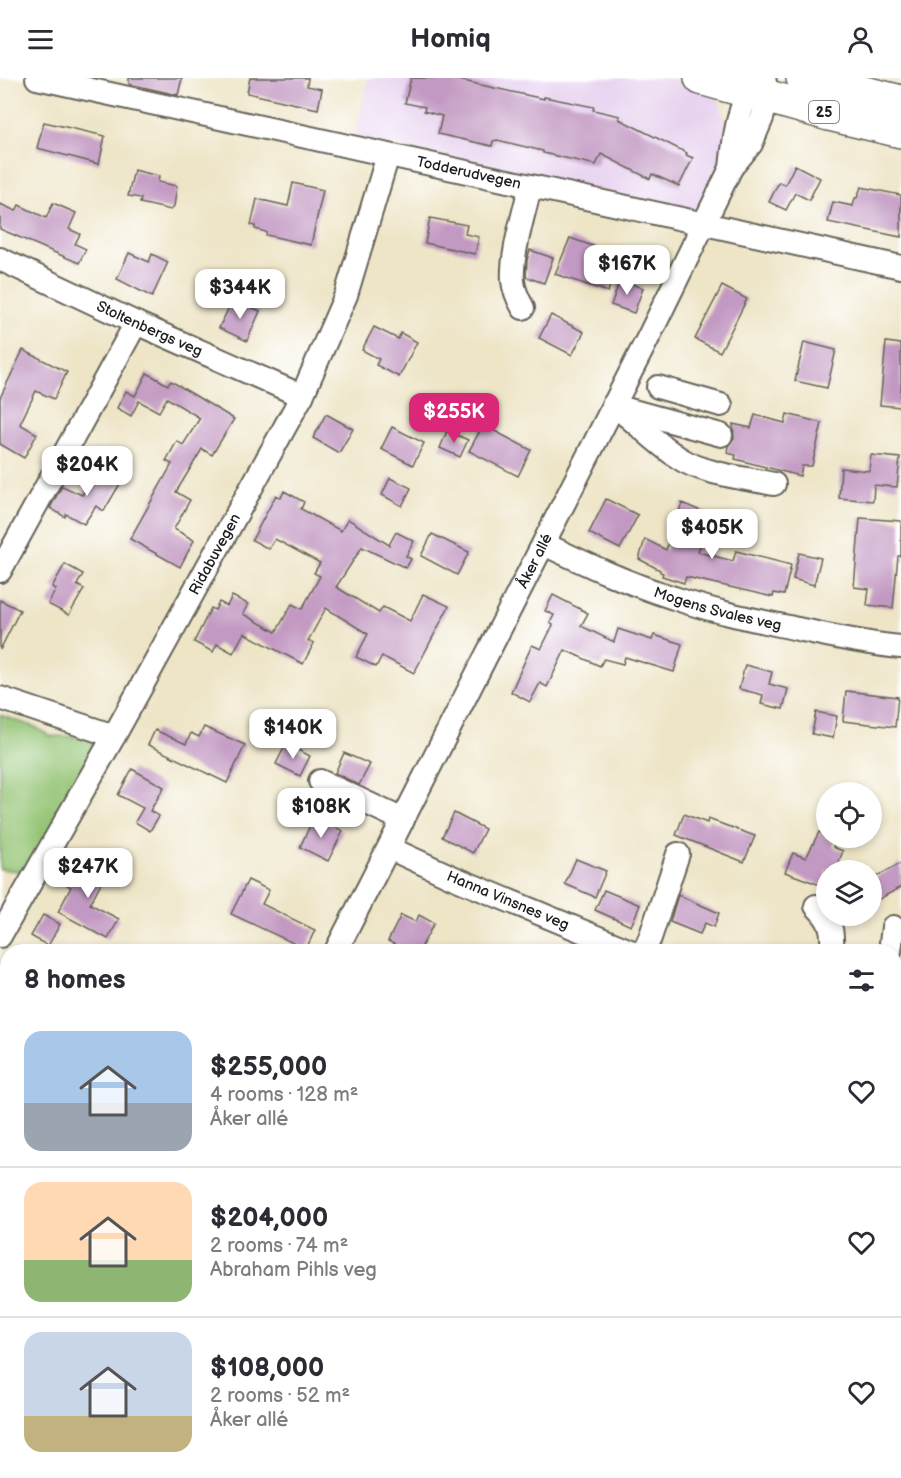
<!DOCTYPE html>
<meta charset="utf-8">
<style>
:root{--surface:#fff;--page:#f7f7f7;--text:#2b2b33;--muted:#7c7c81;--line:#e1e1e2;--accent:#db2777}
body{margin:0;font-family:"Balsamiq Sans",sans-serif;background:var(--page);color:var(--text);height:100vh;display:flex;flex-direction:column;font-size:22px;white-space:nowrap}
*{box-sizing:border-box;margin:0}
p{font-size:20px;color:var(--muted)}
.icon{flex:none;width:33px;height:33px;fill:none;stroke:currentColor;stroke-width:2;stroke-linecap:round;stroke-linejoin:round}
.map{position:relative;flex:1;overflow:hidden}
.drawer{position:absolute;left:0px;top:866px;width:902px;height:536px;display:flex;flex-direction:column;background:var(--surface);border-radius:24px 24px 0 0;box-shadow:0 3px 9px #0003}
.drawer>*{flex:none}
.buttons{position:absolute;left:816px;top:704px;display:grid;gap:12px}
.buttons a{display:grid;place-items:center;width:66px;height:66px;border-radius:50%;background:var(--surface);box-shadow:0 3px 9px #0003;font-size:30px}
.price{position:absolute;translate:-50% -51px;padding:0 14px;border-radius:12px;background:#fff;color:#222;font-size:20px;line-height:39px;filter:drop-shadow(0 2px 3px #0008)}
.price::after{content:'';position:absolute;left:50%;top:36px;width:18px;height:14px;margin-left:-9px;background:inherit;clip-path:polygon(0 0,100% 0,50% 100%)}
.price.selected{background:var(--accent);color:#fff}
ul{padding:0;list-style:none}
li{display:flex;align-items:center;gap:18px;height:150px;padding:0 24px}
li+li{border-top:2px solid var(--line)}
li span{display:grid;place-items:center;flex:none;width:168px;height:120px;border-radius:18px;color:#555}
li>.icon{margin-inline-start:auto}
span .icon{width:72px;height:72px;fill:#fffc;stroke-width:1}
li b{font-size:26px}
h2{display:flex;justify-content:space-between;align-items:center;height:72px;padding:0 24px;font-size:26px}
header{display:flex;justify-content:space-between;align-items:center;height:78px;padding:0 24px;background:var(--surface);font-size:27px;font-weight:600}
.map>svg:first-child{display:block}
.built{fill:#e7d2ef}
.green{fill:#94c474;stroke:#587048;stroke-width:1.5}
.building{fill:#c299c2}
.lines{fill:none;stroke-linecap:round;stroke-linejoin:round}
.minor-casing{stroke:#666258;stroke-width:26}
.highway-casing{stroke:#666258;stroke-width:36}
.minor{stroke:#fff;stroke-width:22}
.highway{stroke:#fff;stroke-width:33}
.labels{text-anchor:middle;stroke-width:6;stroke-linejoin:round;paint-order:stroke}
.shield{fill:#fff;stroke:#606060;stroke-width:1.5}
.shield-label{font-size:14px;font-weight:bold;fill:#1c1c1c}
.street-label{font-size:15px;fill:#1c1c1c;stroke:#fff}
</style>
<header><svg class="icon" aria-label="menu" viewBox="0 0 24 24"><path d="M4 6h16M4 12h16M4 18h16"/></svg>Homiq<svg class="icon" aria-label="person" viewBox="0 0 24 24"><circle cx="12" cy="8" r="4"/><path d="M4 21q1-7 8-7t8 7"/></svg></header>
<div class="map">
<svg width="901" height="1400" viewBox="0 0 901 1400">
<rect width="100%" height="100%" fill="#fff"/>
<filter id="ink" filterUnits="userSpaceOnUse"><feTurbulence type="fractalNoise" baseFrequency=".0167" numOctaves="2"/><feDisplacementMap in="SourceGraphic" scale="12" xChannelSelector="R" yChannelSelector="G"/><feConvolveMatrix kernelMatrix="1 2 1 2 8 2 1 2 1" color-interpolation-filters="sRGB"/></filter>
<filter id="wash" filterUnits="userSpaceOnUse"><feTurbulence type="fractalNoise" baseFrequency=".008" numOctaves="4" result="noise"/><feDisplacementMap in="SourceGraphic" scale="24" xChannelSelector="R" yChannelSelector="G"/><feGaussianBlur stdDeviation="1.35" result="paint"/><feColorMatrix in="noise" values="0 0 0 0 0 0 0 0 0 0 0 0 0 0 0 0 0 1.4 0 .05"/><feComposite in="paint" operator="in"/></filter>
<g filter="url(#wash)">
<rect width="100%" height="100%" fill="#eee5c7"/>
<polygon class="built" points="368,0 666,0 700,11 718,19 727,50 725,71 695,133 355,59"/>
<polygon class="green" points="0,637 35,649 50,658 87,659 92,663 96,670 27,794 0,791"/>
<g id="blocks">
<g class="building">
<polygon points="129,0 182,0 178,17 129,6"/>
<polygon points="250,0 308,0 307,8 322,11 318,31 247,15"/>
<polygon points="411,0 450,0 544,21 544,19 594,29 593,32 620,38 619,41 687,75 686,77 693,80 679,108 652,96 650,101 601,76 596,87 543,75 543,73 497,62 493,63 492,68 438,56 442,38 424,33 425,29 405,25"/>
<polygon points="44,44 105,58 99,86 37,70"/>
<polygon points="795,87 820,100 809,122 795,115 786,132 769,124 779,104 785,107"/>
<polygon points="134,92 159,98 158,104 177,108 174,128 171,132 140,125 141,120 128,118"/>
<polygon points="293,105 323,112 311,167 266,157 266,154 255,151 255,148 251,147 257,121 288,128"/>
<polygon points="861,109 901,117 901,159 828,144 833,124 853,128 855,120 857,120"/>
<polygon points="53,125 76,135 69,151 80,156 75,166 86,171 79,185 0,151 0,126 16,133 19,127 46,140"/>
<polygon points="430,140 467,147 465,156 479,159 475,176 425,165"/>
<polygon points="570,160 619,177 608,214 555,196"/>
<polygon points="530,172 553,180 544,205 526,199 527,182"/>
<polygon points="129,175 149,184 152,176 168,184 152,219 117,201"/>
<polygon points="620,202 643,210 634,235 611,227"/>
<polygon points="722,208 747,221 720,274 695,261"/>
<polygon points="233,221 260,233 247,263 219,250"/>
<polygon points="551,237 584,254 572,277 539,260"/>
<polygon points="374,249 398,261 401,255 417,264 399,299 376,287 379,281 362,272"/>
<polygon points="804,264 836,272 827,310 795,303"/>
<polygon points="886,264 901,266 901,329 880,327"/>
<polygon points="23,272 67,294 54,321 36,313 20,346 37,356 24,380 0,366 0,320"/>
<polygon points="147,295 168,307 171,303 234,341 212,377 202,371 176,414 190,422 174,451 194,462 180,489 130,461 172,386 166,383 177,363 183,367 200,340 167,320 159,334 139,323 131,338 117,330 126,313 135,318"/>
<polygon points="326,336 353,351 339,375 313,360"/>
<polygon points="787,336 822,345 812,388 802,388 800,398 735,381 736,377 727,375 728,368 734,360 733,346 751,350 755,337 785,345"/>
<polygon points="483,347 531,372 518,398 469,373"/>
<polygon points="392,349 424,365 413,387 381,371"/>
<polygon points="447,353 468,362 460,379 440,370"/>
<polygon points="871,377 900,380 897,409 874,407 873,423 839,420 841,390 869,393"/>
<polygon points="98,390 121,404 104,433 96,428 84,446 66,436 65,439 50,430 62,408 82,417"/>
<polygon points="390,400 411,410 402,428 382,417"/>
<polygon points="284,413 304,424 301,431 341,453 348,441 389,467 396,454 414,463 406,478 411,481 406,490 362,469 336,509 379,535 383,529 410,543 423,516 449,528 414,595 382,578 376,589 356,579 368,556 326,530 308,563 314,565 303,586 244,555 233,575 217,566 213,574 194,564 211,530 215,532 219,524 227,528 232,518 248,526 243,536 276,554 292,526 302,531 320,498 314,495 320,485 275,461 269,471 252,462 276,417 281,420"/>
<polygon points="606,421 638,437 620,471 589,455"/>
<polygon points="682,425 710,437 698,474 733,483 736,473 791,487 784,517 774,515 773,519 686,499 684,505 662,498 663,495 660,494 660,492 639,481 645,461 666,472"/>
<polygon points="860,440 901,443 901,478 898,478 893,530 867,527 869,511 854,509"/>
<polygon points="432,456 469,474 457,497 421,478"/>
<polygon points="799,475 821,480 814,507 793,501"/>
<polygon points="65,486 83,496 77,507 84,511 69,537 48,526 56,511 52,509"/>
<polygon points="553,517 588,535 581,548 614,564 618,551 652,562 654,557 682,566 674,594 625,579 623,586 604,581 600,588 565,572 547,609 540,605 530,624 511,614 532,567 541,571 553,547 550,545 554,537 545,533"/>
<polygon points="0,522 20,532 0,572"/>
<polygon points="745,587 772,594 769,606 788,611 783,631 761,626 763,617 739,611"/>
<polygon points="846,613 898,619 895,649 843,643"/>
<polygon points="816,634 837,638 833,660 812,656"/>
<polygon points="204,649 245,667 227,705 148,667 155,652 186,666 191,655 199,659"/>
<polygon points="286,666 310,678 300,698 276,686"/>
<polygon points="344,675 370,686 359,707 335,695"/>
<polygon points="132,691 164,709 150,733 159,738 150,753 135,744 143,730 118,717"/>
<polygon points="454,735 485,751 473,775 442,759"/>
<polygon points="684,736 707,745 708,741 755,758 744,784 676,757"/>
<polygon points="314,739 343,753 328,783 300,769"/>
<polygon points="819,754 826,757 826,759 836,761 833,769 843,773 836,792 826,792 826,799 823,808 785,794 793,775 806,780"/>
<polygon points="83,778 108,791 90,826 119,841 108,861 58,834 71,809 67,807"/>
<polygon points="576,781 606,793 595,819 565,806"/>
<polygon points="901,785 901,809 872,825 872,801"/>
<polygon points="248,802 269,812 262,826 315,852 306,871 231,836"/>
<polygon points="604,812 640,827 631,848 595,832"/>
<polygon points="678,817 719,835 714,849 705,845 700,856 670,844"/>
<polygon points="43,837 60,846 48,868 31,858"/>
<polygon points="401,837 416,844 419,837 434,845 419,873 407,873 388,863"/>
</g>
</g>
</g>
<g filter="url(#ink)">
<use href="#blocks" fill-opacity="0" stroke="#666258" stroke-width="1.5"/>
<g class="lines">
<defs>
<g id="minor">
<path id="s1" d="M37 0 901 189"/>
<path d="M731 90C734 60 738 29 754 3"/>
<path id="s2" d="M0 181 136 245 302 318"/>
<path d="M523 230C518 221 514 213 513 203 511 176 524 136 530 109"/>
<polyline points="658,309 721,327"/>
<path d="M613 327C636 343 655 365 679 380 703 396 745 400 774 406"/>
<polyline points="626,331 721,357"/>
<path id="s3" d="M544 466C586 486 629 506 674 520 714 534 756 542 798 551 832 558 866 566 901 569"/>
<polyline points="0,493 136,245"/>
<polyline points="0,620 114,658"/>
<polyline points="320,703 403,742"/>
<path id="s4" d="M389 770 452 799 630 873"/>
<path d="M816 828C832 844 833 852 832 873"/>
<path id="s5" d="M0 858 114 658 302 318 346 217 388 77"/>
<path id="s6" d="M336 873 650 256 731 90 751 66 762 40 768 19 764 0"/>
<polyline points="644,873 650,860 678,776"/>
<polyline points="890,873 893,849"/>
<polyline points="894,924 901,923"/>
<polyline points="0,1032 8,1035"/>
<polyline points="0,1265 8,1274"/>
<polyline points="894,1334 901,1335"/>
<polyline points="126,1394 134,1400"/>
<polyline points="617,1394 617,1400"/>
<polyline points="67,1400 70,1394"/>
<polyline points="387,1400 390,1394"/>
<polyline points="526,1400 530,1394"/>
</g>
<g id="highway">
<polyline points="701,0 829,36 901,53"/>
<polyline points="803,0 901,24"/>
</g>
</defs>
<use href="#minor" class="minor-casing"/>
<use href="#highway" class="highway-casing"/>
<use href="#minor" class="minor"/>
<use href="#highway" class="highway"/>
</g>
</g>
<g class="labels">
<rect class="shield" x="809" y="23" width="30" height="22" rx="4.5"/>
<g class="shield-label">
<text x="824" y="39">25</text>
</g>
<g class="street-label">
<text dy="5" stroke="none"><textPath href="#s1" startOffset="442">Todderudvegen</textPath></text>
<text dy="5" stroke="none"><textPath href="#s2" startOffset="165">Stoltenbergs veg</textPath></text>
<text dy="5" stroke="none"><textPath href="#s5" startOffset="438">Ridabuvegen</textPath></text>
<text dy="5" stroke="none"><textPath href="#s6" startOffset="438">Åker allé</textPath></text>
<text dy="5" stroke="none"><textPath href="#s3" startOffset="186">Mogens Svales veg</textPath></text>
<text dy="5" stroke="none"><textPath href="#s4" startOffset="130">Hanna Vinsnes veg</textPath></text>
</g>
</g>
</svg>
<div class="buttons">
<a><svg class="icon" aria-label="locate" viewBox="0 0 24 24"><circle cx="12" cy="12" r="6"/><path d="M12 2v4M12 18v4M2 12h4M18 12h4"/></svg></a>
<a><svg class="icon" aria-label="layers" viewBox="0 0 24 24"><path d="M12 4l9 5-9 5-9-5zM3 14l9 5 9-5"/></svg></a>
</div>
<b class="price" style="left:627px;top:218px">$167K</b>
<b class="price" style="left:240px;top:242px">$344K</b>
<b class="price selected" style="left:454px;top:366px">$255K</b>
<b class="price" style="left:87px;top:419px">$204K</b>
<b class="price" style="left:712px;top:482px">$405K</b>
<b class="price" style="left:293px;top:682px">$140K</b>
<b class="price" style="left:321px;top:761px">$108K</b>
<b class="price" style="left:88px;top:821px">$247K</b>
<section class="drawer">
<h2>8 homes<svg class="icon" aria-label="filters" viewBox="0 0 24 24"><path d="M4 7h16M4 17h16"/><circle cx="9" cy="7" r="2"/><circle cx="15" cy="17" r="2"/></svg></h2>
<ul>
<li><span style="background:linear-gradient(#a9c7e8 60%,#9aa5b1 0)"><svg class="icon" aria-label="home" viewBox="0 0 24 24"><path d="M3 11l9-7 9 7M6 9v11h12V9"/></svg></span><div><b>$255,000</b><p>4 rooms · 128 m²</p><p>Åker allé</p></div><svg class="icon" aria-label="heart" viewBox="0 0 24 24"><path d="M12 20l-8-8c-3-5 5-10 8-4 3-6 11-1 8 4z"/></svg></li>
<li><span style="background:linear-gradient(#ffd9b3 65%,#8fb573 0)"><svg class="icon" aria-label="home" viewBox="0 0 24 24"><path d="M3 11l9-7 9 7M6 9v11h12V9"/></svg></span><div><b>$204,000</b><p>2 rooms · 74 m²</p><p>Abraham Pihls veg</p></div><svg class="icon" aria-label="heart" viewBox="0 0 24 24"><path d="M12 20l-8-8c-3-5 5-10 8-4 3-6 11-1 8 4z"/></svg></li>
<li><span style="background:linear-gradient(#c9d6e8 70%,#c2b280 0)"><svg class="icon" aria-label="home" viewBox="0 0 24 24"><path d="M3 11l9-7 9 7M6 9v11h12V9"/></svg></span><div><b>$108,000</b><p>2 rooms · 52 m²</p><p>Åker allé</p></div><svg class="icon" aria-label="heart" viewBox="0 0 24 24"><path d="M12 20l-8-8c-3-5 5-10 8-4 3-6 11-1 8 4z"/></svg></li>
</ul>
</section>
</div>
